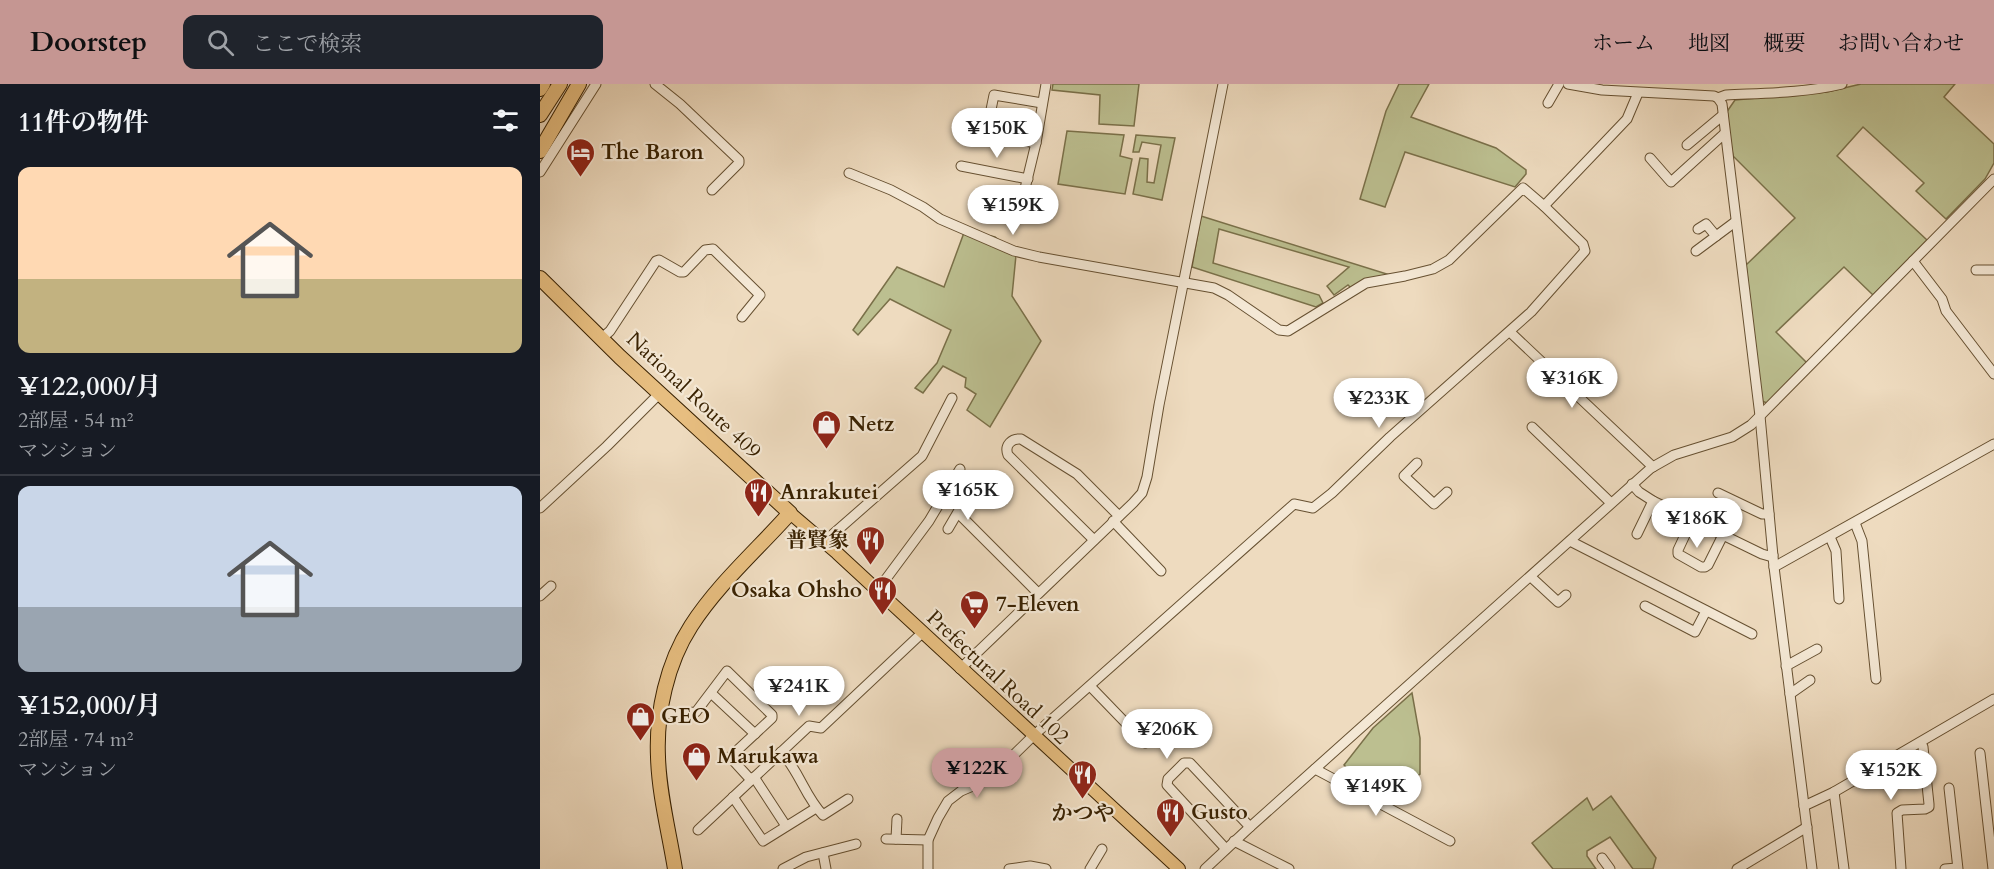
<!DOCTYPE html>
<html lang="ja">
<meta charset="utf-8">
<style>
:root{--surface:#171b24;--page:#20242c;--text:#f1f3f6;--muted:#9ea1a6;--line:#363941;--accent:#c59692}
body{margin:0;font-family:Cardo,"Noto Serif JP",serif;background:var(--page);color:var(--text);height:100vh;display:flex;flex-direction:column;font-size:22px;white-space:nowrap}
*{box-sizing:border-box;margin:0}
p{font-size:20px;color:var(--muted)}
.icon{flex:none;width:33px;height:33px;fill:none;stroke:currentColor;stroke-width:2;stroke-linecap:round;stroke-linejoin:round}
.map{position:relative;flex:1;overflow:hidden}
.drawer{display:flex;flex-direction:column;background:var(--surface);width:540px}
.drawer>*{flex:none}
.price{position:absolute;translate:-50% -51px;padding:0 14px;border-radius:21px;background:#fff;color:#222;font-size:20px;line-height:39px;filter:drop-shadow(0 2px 3px #0008)}
.price::after{content:'';position:absolute;left:50%;top:36px;width:18px;height:14px;margin-left:-9px;background:inherit;clip-path:polygon(0 0,100% 0,50% 100%)}
.price.active{background:var(--accent);color:#111}
ul{padding:0;list-style:none}
li{display:grid;align-content:center;gap:12px;height:318px;padding:0 18px}
li+li{border-top:2px solid var(--line)}
li span{display:grid;place-items:center;height:186px;border-radius:12px;color:#555}
li>.icon{margin-inline-start:auto}
span .icon{width:108px;height:108px;fill:#fffc;stroke-width:1}
li b{font-size:26px}
h2{display:flex;justify-content:space-between;align-items:center;height:72px;padding:0 18px;font-size:26px}
header{display:flex;align-items:center;gap:36px;box-sizing:border-box;height:84px;padding:0 30px;background:var(--accent);color:#111}
header strong{font-size:28px}
nav{display:flex;gap:33px;margin-inline-start:auto;font-size:21px}
.search{width:420px;height:54px;background:var(--page);display:flex;align-items:center;gap:15px;box-sizing:border-box;padding:0 21px;border-radius:12px;color:var(--muted);font-size:22px}
main{display:flex;flex:1;min-height:0}
.map>svg:first-child{display:block}
.green{fill:#bcbf90;stroke:#7a7049;stroke-width:1.5}
.lines{fill:none;stroke-linecap:round;stroke-linejoin:round}
.minor-casing{stroke:#665031;stroke-width:11}
.major-casing{stroke:#392202;stroke-width:14}
.highway-casing{stroke:#392202;stroke-width:16}
.minor{stroke:#f4e8d5;stroke-width:9}
.major{stroke:#e7be80;stroke-width:12}
.highway{stroke:#e7be80;stroke-width:14}
.labels{text-anchor:middle;stroke-width:4.5;stroke-linejoin:round;paint-order:stroke}
.poi-label{font-size:21px;font-weight:bold;fill:#392202;stroke:#f4e8d5;text-anchor:start}
.street-label{font-size:21px;fill:#392202;stroke:#f4e8d5}
</style>
<header>
<strong>Doorstep</strong>
<div class="search"><svg class="icon" aria-label="search" viewBox="0 0 24 24"><circle cx="10" cy="10" r="6"/><path d="M15 15l6 6"/></svg>ここで検索</div>
<nav><a>ホーム</a><a>地図</a><a>概要</a><a>お問い合わせ</a></nav>
</header>
<main>
<section class="drawer">
<h2>11件の物件<svg class="icon" aria-label="filters" viewBox="0 0 24 24"><path d="M4 7h16M4 17h16"/><circle cx="9" cy="7" r="2"/><circle cx="15" cy="17" r="2"/></svg></h2>
<ul>
<li><span style="background:linear-gradient(#ffd9b3 60%,#c2b280 0)"><svg class="icon" aria-label="home" viewBox="0 0 24 24"><path d="M3 11l9-7 9 7M6 9v11h12V9"/></svg></span><div><b>¥122,000/月</b><p>2部屋 · 54 m²</p><p>マンション</p></div></li>
<li><span style="background:linear-gradient(#c9d6e8 65%,#9aa5b1 0)"><svg class="icon" aria-label="home" viewBox="0 0 24 24"><path d="M3 11l9-7 9 7M6 9v11h12V9"/></svg></span><div><b>¥152,000/月</b><p>2部屋 · 74 m²</p><p>マンション</p></div></li>
</ul>
</section>
<div class="map">
<svg width="1454" height="785" viewBox="0 0 1454 785">
<rect width="100%" height="100%" fill="#eedbbf"/>
<filter id="stains"><feTurbulence type="fractalNoise" baseFrequency=".00333" numOctaves="4"/><feColorMatrix values="0 0 0 0 .2 0 0 0 0 .09 0 0 0 0 .02 0 0 0 .5 -.17"/></filter>
<radialGradient id="worn" r=".72"><stop offset=".6" stop-color="#630" stop-opacity="0"/><stop offset="1" stop-color="#630" stop-opacity=".3"/></radialGradient>
<g class="green">
<polygon points="513,0 599,0 594,42 559,40 560,11 512,6"/>
<polygon points="859,0 889,0 871,33 956,64 986,86 986,90 975,103 865,68 845,123 820,115 846,27"/>
<polygon points="1321,0 1415,0 1404,13 1454,60 1454,79 1445,95 1406,135 1376,107 1384,99 1323,43 1297,72 1387,156 1333,211 1304,183 1236,248 1267,279 1227,319 1222,317 1206,181 1255,134 1193,72 1186,29 1195,16 1287,8"/>
<polygon points="527,47 584,51 580,72 592,75 585,110 518,100"/>
<polygon points="596,51 635,54 622,116 593,110 600,74 608,75 607,98 614,99 621,61 602,58 599,68 593,68"/>
<polygon points="661,132 850,191 811,204 808,201 794,211 787,202 809,183 679,145 673,179 779,211 783,219 776,223 652,183"/>
<polygon points="425,146 455,153 476,171 472,212 501,257 450,343 427,326 436,310 425,303 426,294 403,282 383,309 375,304 397,279 411,246 350,215 318,251 313,246 357,183 404,203"/>
<polygon points="872,609 880,654 880,690 842,717 804,681 833,644"/>
<polygon points="1071,712 1116,774 1113,785 1093,785 1070,753 1047,767 1047,772 1056,785 1013,785 992,759 1047,714 1053,726"/>
</g>
<g class="lines">
<defs>
<g id="minor">
<polyline points="115,0 140,20 199,76 199,79 172,106"/>
<polyline points="1028,0 1062,6 1174,12 1178,14 1182,20 1220,332 1234,483 1272,785"/>
<path d="M1178 14 1186 11C1225 9 1264 9 1302 0"/>
<polyline points="1008,19 1019,0"/>
<polyline points="426,52 440,54 446,50"/>
<polyline points="496,59 446,50 454,11 502,19"/>
<polyline points="1147,61 1183,31"/>
<polyline points="1110,74 1131,98 1184,50"/>
<polyline points="421,82 488,95"/>
<polyline points="0,88 56,0"/>
<polyline points="309,89 351,106 383,123 400,135 474,167 499,173 674,204 688,211 739,246 748,247 826,199 865,192 893,185 909,176 983,104 1004,122 1043,160 1045,167 991,228 850,353 792,409 773,424 754,420 493,652 449,695 421,707 408,717 398,734 388,756 388,785"/>
<polyline points="482,117 496,59 506,0"/>
<polyline points="1004,122 1087,35 1098,9"/>
<polyline points="1158,145 1166,140 1176,152"/>
<polyline points="1156,167 1195,138"/>
<polyline points="1373,177 1402,215 1406,227 1454,290"/>
<polyline points="1436,186 1454,186"/>
<polyline points="970,248 1113,383"/>
<polyline points="62,254 70,247 116,177 119,176 140,188 144,188 165,166 173,165 220,211 202,233"/>
<polyline points="992,343 1071,419"/>
<polyline points="877,379 864,392 894,420 907,408"/>
<polyline points="1092,400 1099,408 1113,417 1222,470 1229,472 1233,471"/>
<polyline points="1178,409 1222,430 1229,430"/>
<polyline points="0,424 67,362 120,309"/>
<polyline points="418,429 498,509"/>
<polyline points="1152,436 1138,466 1138,470 1161,483 1165,483 1168,481 1183,451"/>
<polyline points="573,437 621,487"/>
<polyline points="1315,439 1322,457 1336,595"/>
<polyline points="408,445 425,416"/>
<polyline points="1097,450 1113,417"/>
<polyline points="1290,453 1296,467 1299,515"/>
<path d="M554 456 468 371C464 361 472 354 481 355L537 390 579 432"/>
<polyline points="1030,457 1212,550"/>
<polyline points="284,458 382,372 412,314"/>
<polyline points="1234,483 1454,360"/>
<polyline points="991,493 1018,518 1026,511"/>
<polyline points="337,507 389,437 420,385"/>
<polyline points="0,512 11,502"/>
<polyline points="1105,522 1155,548 1166,527"/>
<polyline points="1246,582 1277,565"/>
<polyline points="420,585 593,419 602,409 607,393 619,321 683,0"/>
<polyline points="550,602 605,659"/>
<polyline points="171,609 215,650"/>
<polyline points="1250,610 1270,596"/>
<polyline points="120,630 156,628 187,587 232,631 232,634 190,673 211,696"/>
<path d="M241 668C259 686 265 713 283 731L308 715"/>
<polyline points="1440,669 1453,785"/>
<polyline points="775,685 910,757"/>
<polyline points="214,693 246,742"/>
<polyline points="1409,704 1418,785"/>
<polyline points="1294,708 1304,785"/>
<polyline points="193,713 223,757 276,724"/>
<polyline points="1264,722 1294,708 1454,615"/>
<polyline points="158,746 269,642 281,644 382,549"/>
<polyline points="346,755 388,756"/>
<polyline points="356,755 357,735"/>
<polyline points="694,757 749,785"/>
<polyline points="686,765 627,701 628,695 644,679 650,679 710,743"/>
<polyline points="283,769 286,785"/>
<polyline points="1062,774 1070,785"/>
<polyline points="243,785 266,773 316,760"/>
<polyline points="469,785 490,782 506,785"/>
<polyline points="550,785 562,765"/>
<polyline points="665,785 710,743 1111,384 1134,371 1192,353 1211,341 1454,95"/>
<polyline points="1197,785 1267,743"/>
<polyline points="1361,785 1357,729 1362,726 1385,725 1389,723 1389,720 1383,663 1381,659"/>
<polyline points="1405,785 1417,784"/>
</g>
<polyline id="major" points="250,429 297,469 639,785"/>
<g id="highway">
<polyline points="0,5 3,0"/>
<polyline points="0,31 20,0"/>
<polyline points="0,67 39,0"/>
<path d="M0 194 80 273 250 429C217 466 178 500 151 542 127 579 116 629 118 673 119 710 129 748 135 785"/>
</g>
</defs>
<use href="#minor" class="minor-casing"/>
<use href="#major" class="major-casing"/>
<use href="#highway" class="highway-casing"/>
<use href="#minor" class="minor"/>
<use href="#major" class="major"/>
<use href="#highway" class="highway"/>
</g>
<defs>
<symbol id="hotel-pin" viewBox="-11 -11 22 30"><path d="M0 17L-7.5 6A9.5 9.5 0 1 1 7.5 6Z" fill="#8f2418" stroke="#f4e8d5"/><path d="M-6-4.5h1.5V1H6V5H4.5V3h-9V5H-6ZM-4 0a1.8 1.8 0 1 1 3.6 0ZM.5 0V-2.5h3Q6-2.5 6 0Z" fill="#fff"/></symbol>
<symbol id="shop-pin" viewBox="-11 -11 22 30"><path d="M0 17L-7.5 6A9.5 9.5 0 1 1 7.5 6Z" fill="#8f2418" stroke="#f4e8d5"/><path d="M-5-2.5h2.3a2.7 3.5 0 0 1 5.4 0H5L5.5 6h-11ZM-1.5-2.5h3a1.5 2.3 0 0 0-3 0Z" fill="#fff"/></symbol>
<symbol id="restaurant-pin" viewBox="-11 -11 22 30"><path d="M0 17L-7.5 6A9.5 9.5 0 1 1 7.5 6Z" fill="#8f2418" stroke="#f4e8d5"/><path d="M-5-6h1v4h1v-4h1v4h1v-4h1v5L-1.5 .5V6h-2V.5L-5-1ZM5-6V6H3V1.5H1.5Q1.5-4 5-6Z" fill="#fff"/></symbol>
<symbol id="supermarket-pin" viewBox="-11 -11 22 30"><path d="M0 17L-7.5 6A9.5 9.5 0 1 1 7.5 6Z" fill="#8f2418" stroke="#f4e8d5"/><path d="M-6-5.5h2.5l.6 2H6L4.5 2H-2.5L-4.4-4H-6ZM-1.5 3.2a1.3 1.3 0 1 0 .1 0ZM3 3.2a1.3 1.3 0 1 0 .1 0Z" fill="#fff"/></symbol>
</defs>
<g fill-rule="evenodd">
<use href="#hotel-pin" x="24" y="52" width="33" height="45"/>
<use href="#shop-pin" x="270" y="324" width="33" height="45"/>
<use href="#restaurant-pin" x="202" y="392" width="33" height="45"/>
<use href="#restaurant-pin" x="314" y="440" width="33" height="45"/>
<use href="#restaurant-pin" x="326" y="490" width="33" height="45"/>
<use href="#supermarket-pin" x="418" y="504" width="33" height="45"/>
<use href="#shop-pin" x="84" y="616" width="33" height="45"/>
<use href="#shop-pin" x="140" y="656" width="33" height="45"/>
<use href="#restaurant-pin" x="526" y="674" width="33" height="45"/>
<use href="#restaurant-pin" x="614" y="712" width="33" height="45"/>
</g>
<g class="labels">
<g class="poi-label">
<text x="61" y="75">The Baron</text>
<text x="308" y="347">Netz</text>
<text x="240" y="415">Anrakutei</text>
<text x="309" y="463" text-anchor="end">普賢象</text>
<text x="322" y="513" text-anchor="end">Osaka Ohsho</text>
<text x="456" y="527">7-Eleven</text>
<text x="121" y="639">GEO</text>
<text x="177" y="679">Marukawa</text>
<text x="651" y="735">Gusto</text>
<text x="543" y="736" text-anchor="middle">かつや</text>
</g>
<g class="street-label">
<text transform="translate(154 311) rotate(43)" y="7">National Route 409</text>
<text transform="translate(458 593) rotate(43)" y="7">Prefectural Road 102</text>
</g>
</g>
<rect width="100%" height="100%" filter="url(#stains)"/>
<rect width="100%" height="100%" fill="url(#worn)"/>
</svg>
<b class="price" style="left:457px;top:75px">¥150K</b>
<b class="price" style="left:473px;top:152px">¥159K</b>
<b class="price" style="left:1032px;top:325px">¥316K</b>
<b class="price" style="left:839px;top:345px">¥233K</b>
<b class="price" style="left:428px;top:437px">¥165K</b>
<b class="price" style="left:1157px;top:465px">¥186K</b>
<b class="price" style="left:259px;top:633px">¥241K</b>
<b class="price" style="left:627px;top:676px">¥206K</b>
<b class="price active" style="left:437px;top:715px">¥122K</b>
<b class="price" style="left:1351px;top:717px">¥152K</b>
<b class="price" style="left:836px;top:733px">¥149K</b>
</div>
</main>
